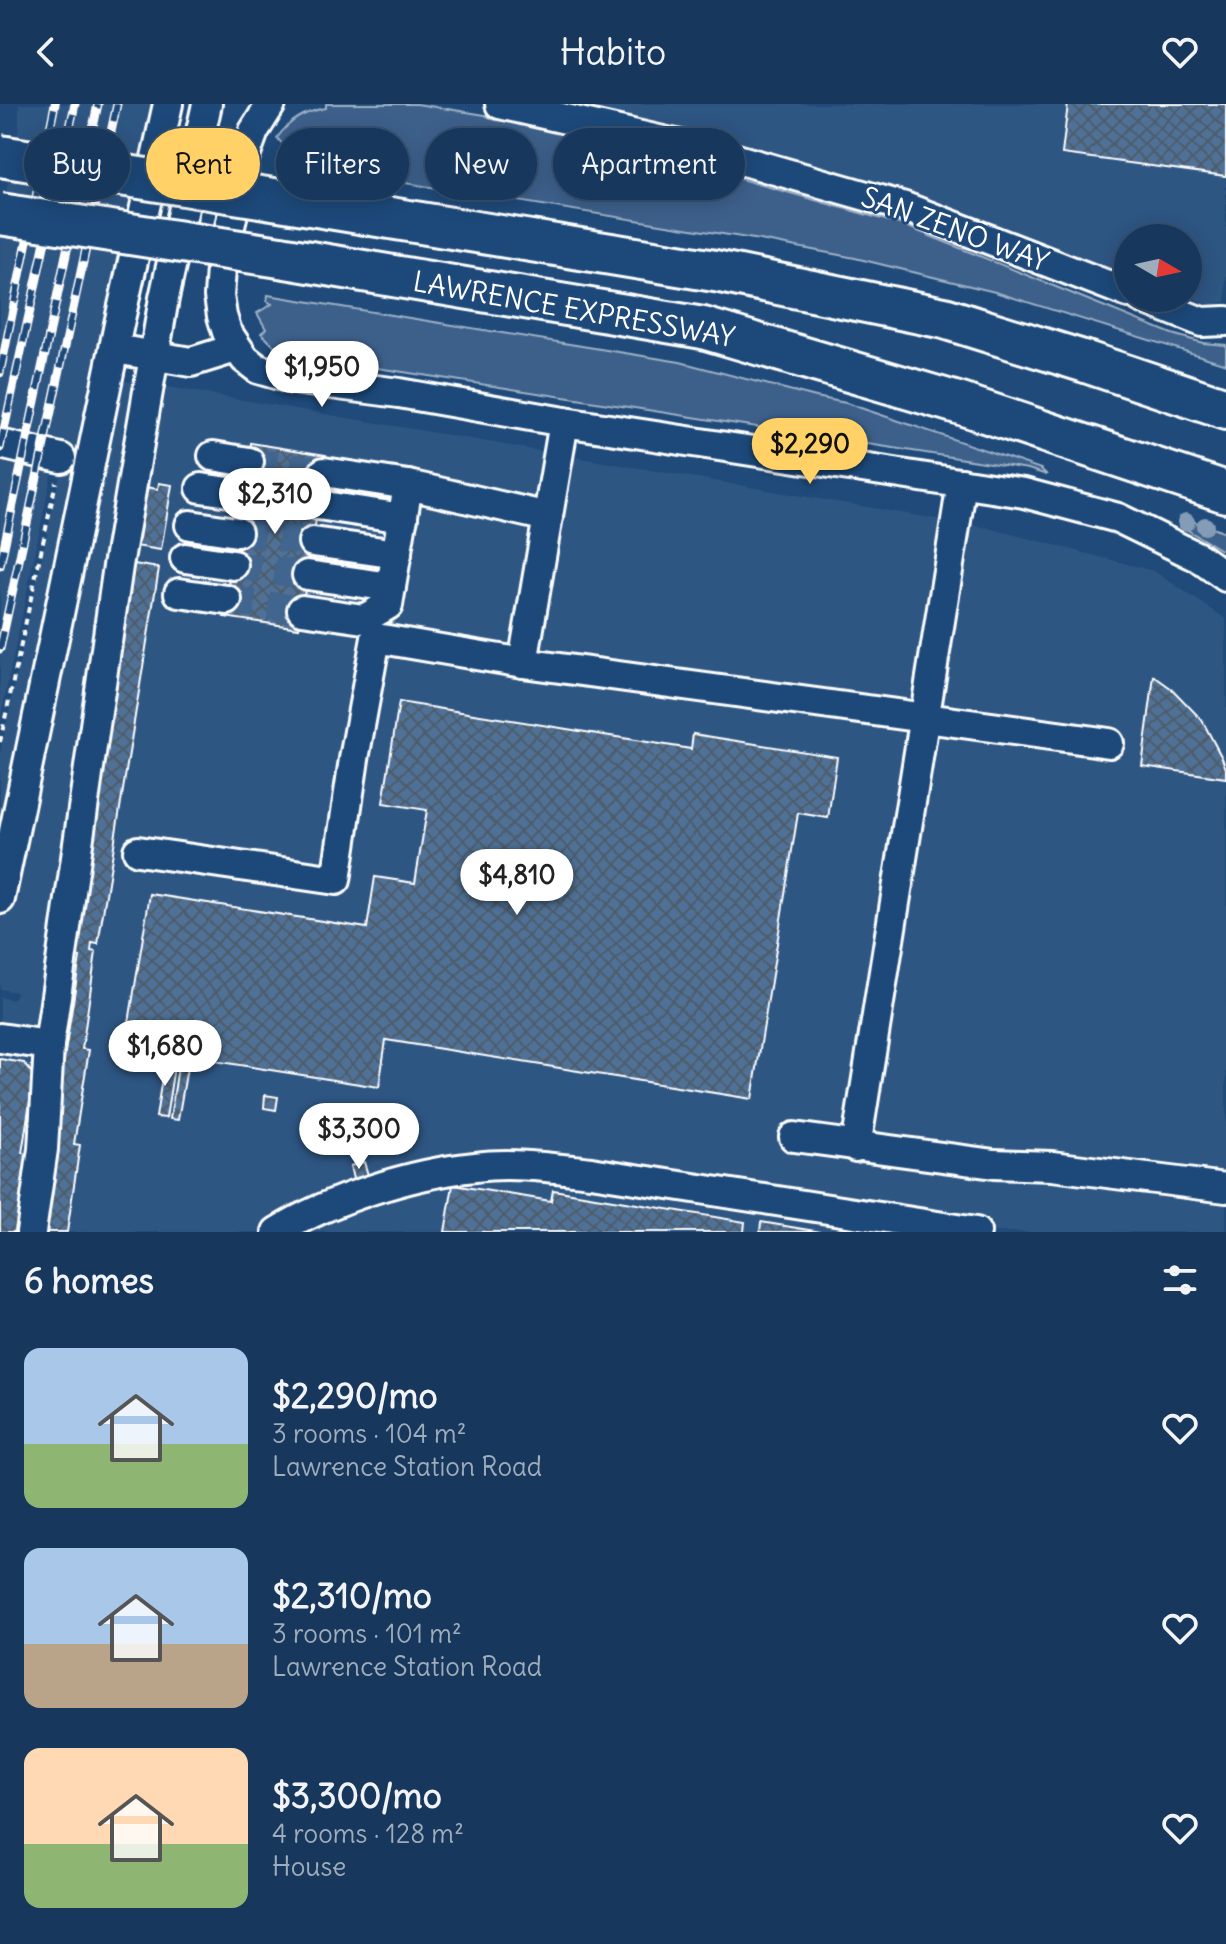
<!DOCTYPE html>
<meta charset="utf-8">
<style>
:root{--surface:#17385c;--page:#203f62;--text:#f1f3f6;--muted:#9eacbb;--line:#365272;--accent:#ffd166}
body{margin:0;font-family:Delius,sans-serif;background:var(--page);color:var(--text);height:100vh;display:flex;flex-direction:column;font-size:30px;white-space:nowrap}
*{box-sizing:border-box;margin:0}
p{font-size:26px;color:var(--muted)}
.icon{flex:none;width:44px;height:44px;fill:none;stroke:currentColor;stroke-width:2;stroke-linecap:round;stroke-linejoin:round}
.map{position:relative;height:1128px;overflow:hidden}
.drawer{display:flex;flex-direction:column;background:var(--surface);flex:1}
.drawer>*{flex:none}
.banner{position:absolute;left:24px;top:24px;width:800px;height:72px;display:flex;gap:16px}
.needle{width:52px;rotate:99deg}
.buttons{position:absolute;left:1114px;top:120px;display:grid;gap:16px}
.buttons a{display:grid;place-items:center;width:88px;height:88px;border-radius:50%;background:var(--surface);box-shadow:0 4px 20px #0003,0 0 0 2px var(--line);font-size:40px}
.price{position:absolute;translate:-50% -68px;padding:0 18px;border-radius:28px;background:#fff;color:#222;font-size:26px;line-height:52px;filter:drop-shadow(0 2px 4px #0008)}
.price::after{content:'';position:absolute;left:50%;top:48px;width:24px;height:18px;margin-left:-12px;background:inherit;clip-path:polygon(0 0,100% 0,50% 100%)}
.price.active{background:var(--accent);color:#111}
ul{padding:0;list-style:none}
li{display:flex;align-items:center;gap:24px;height:200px;padding:0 24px}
li span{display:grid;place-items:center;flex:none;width:224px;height:160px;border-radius:16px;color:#555}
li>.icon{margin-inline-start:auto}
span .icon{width:96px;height:96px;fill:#fffc;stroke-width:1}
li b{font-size:34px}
h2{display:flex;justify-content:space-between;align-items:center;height:96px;padding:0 24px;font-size:34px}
.chip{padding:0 28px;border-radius:36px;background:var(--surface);box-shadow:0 4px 20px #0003,0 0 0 2px var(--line);font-size:28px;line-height:72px}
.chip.active{background:var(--accent);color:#111}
header{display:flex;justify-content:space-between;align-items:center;height:104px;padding:0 24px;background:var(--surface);font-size:36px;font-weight:600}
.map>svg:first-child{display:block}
.built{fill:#2e5683}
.green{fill:#3c618b;stroke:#9eb0c5;stroke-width:2}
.building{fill:url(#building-cross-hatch);stroke:#fff;stroke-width:2}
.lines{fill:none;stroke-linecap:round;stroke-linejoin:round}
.minor-tunnel{stroke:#41658e;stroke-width:28;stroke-dasharray:28 14;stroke-linecap:butt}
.minor-casing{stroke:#fff;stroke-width:34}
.highway-casing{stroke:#fff;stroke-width:46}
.path{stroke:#fff;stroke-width:4;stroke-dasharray:6 6;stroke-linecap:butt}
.minor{stroke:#1f4a7a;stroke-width:28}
.highway{stroke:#1f4a7a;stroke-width:40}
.rail-casing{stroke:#fff;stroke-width:9}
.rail{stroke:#1f4a7a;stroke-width:6;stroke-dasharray:18;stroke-linecap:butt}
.highway-bridge-casing{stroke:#fff;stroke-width:46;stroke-linecap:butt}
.highway-bridge{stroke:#1f4a7a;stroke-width:40}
.tree{fill:#859cb6}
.labels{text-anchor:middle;stroke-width:6;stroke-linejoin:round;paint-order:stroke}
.street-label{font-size:28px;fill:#fff;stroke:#1f4a7a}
</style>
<header><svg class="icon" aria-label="back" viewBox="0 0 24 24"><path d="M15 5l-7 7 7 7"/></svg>Habito<svg class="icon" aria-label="heart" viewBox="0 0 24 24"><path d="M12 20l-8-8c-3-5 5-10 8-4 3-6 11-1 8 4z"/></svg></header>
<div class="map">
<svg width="1226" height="1128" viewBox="0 0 1226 1128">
<defs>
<pattern id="building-cross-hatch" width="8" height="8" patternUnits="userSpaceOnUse" patternTransform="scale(2)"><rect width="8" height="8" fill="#507197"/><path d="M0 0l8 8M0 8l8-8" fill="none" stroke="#4e5b6a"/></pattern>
</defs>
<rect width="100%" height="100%" fill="#1f4a7a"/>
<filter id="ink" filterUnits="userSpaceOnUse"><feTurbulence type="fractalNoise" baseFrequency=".0125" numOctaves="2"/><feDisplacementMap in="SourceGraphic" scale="16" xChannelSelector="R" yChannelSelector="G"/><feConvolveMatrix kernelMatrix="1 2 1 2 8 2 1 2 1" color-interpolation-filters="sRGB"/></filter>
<g filter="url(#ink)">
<g class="built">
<polygon points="19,0 154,0 97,274 150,280 989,424 1154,467 1226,515 1226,1128 0,1128 0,893 13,896 16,888 0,885 0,650 61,365 53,363 0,617 0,120 19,22"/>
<polygon points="587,0 1226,0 1226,198 1212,201 1188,193 1188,134 1128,134 1128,174"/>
</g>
<g class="green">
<path d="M326 0H417L485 11 495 16 516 18 599 35 903 121 1172 230 1203 239 1226 241V260L995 188 855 154 760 136 399 78 383 73 346 72 293 60 296 55 277 34C290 16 304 8 326 4Z"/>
<polygon points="268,191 680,258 816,293 846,299 1041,365 1047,371 1028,365 300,252 274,242 261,229 266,225 257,209 272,200 267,197"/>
<polygon points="1181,413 1226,429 1226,449 1179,421"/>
</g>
<g class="building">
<polygon points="1068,0 1226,0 1226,72 1062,50"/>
<polygon points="251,339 326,351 299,524 224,513"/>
<polygon points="159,379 172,381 161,446 135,442 145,383 158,385"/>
<polygon points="134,460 159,464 98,840 92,839 91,847 96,848 82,945 89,946 74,1040 80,1041 67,1128 44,1128 57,1039 51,1038 80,853 74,853"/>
<polygon points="1154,572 1172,585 1202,616 1222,654 1226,665 1226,674 1142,662"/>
<polygon points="399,598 691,645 693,630 837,653 828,714 798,709 752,995 386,936 379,983 125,943 150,790 367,824 375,773 415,779 427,706 383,699"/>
<polygon points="165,954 175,956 166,1014 156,1013"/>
<polygon points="0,955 24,959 34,972 22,1049 27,1050 16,1128 0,1128"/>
<polygon points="179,956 188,958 178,1016 170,1015"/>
<polygon points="265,991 278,993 276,1006 264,1004"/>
<polygon points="364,1058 368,1071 353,1075 350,1062"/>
<polygon points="453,1081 551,1097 553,1086 745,1118 744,1128 445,1128"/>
<polygon points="761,1118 821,1128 760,1128"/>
</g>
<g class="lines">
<g class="minor-tunnel">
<polyline points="249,358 324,368"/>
<polyline points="243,390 318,401"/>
<polyline points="237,428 313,438"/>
<polyline points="233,461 307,471"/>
<polyline points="227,496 302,506"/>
</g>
<defs>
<g id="minor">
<polyline points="271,0 254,27 245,52 221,165 219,192 222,212 227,228 245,255 258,265 293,275 399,289 564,318 1024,389 1118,414 1198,453 1226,473"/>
<polyline points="500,0 716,49 905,103 1128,189"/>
<polyline points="1141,194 1202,218 1226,217"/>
<polyline points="115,245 191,258 236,244"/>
<polyline points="0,340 61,354"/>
<polyline points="213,352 249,358"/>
<polyline points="324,368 408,381 548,413"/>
<polyline points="201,384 243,390"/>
<polyline points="318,401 403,414"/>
<polyline points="190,421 237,428"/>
<polyline points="313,438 397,450"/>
<polyline points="185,454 233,461"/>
<polyline points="307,471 391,483"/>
<polyline points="179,489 227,496"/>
<polyline points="302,506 364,515 388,501 408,381"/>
<polyline points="523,559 564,318"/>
<polyline points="138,747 336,776 354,655 376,534 523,559 1109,639"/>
<polyline points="0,795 119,220 168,0"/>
<polyline points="0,934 49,941"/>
<polyline points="794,1033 994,1060 1052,1062 1226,1084"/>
<polyline points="856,1043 962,379"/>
<polyline points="31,1128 43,1045 49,941 118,462 164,194 207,0"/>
<path d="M277 1128C330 1095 413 1069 475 1063 513 1058 553 1064 591 1068L976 1128"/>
</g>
<g id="highway">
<polyline points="292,98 715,167 944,214 1086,258 1226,305"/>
<polyline points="280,153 703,224 961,300 1226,388"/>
</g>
</defs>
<use href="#minor" class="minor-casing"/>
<use href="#highway" class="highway-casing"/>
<polyline class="path" points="0,638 56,378"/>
<use href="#minor" class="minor"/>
<use href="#highway" class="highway"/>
<defs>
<g id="rail">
<polyline points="0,269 55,0"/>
<polyline points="0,344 75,0"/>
<polyline points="0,462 98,0"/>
<polyline points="0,545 117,0"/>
</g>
</defs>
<use href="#rail" class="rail-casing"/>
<use href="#rail" class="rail"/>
<defs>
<g id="highway-bridge">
<polyline points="0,52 292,98"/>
<polyline points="0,110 280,153"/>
</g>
</defs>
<use href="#highway-bridge" class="highway-bridge-casing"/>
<use href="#highway-bridge" class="highway-bridge"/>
</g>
<g class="tree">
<circle cx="1186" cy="418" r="9"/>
<circle cx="1205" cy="422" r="9"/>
</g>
</g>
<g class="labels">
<g class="street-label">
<text transform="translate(955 125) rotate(20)" y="10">SAN ZENO WAY</text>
<text transform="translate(574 205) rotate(10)" y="10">LAWRENCE EXPRESSWAY</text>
</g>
</g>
</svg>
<div class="buttons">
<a><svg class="needle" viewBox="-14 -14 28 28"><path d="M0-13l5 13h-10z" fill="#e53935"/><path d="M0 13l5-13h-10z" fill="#9eacbb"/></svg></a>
</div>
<b class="price" style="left:322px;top:305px">$1,950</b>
<b class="price active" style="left:810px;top:382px">$2,290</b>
<b class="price" style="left:275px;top:432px">$2,310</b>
<b class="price" style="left:517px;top:813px">$4,810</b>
<b class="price" style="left:165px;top:984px">$1,680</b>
<b class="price" style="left:359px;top:1067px">$3,300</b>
<div class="banner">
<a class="chip">Buy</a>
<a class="chip active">Rent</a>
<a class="chip">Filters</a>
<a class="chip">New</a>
<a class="chip">Apartment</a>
</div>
</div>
<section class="drawer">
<h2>6 homes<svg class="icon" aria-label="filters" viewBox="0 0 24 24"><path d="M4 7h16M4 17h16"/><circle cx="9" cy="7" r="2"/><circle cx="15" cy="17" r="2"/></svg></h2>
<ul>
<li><span style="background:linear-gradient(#a9c7e8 60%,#8fb573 0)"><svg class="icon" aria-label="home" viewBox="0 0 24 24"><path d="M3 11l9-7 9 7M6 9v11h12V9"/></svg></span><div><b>$2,290/mo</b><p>3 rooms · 104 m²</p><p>Lawrence Station Road</p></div><svg class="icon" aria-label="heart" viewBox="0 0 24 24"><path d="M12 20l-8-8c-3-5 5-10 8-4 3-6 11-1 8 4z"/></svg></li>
<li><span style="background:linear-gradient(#a9c7e8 60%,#b9a48a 0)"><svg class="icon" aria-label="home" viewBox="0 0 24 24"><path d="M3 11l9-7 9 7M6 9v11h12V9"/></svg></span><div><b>$2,310/mo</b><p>3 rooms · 101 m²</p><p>Lawrence Station Road</p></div><svg class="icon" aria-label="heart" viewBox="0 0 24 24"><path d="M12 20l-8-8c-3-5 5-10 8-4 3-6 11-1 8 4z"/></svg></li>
<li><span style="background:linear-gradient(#ffd9b3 60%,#8fb573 0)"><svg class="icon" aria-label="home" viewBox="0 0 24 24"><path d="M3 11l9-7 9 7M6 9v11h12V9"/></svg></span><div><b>$3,300/mo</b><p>4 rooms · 128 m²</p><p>House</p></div><svg class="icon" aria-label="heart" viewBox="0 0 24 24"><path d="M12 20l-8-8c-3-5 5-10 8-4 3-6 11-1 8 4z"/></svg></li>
</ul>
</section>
